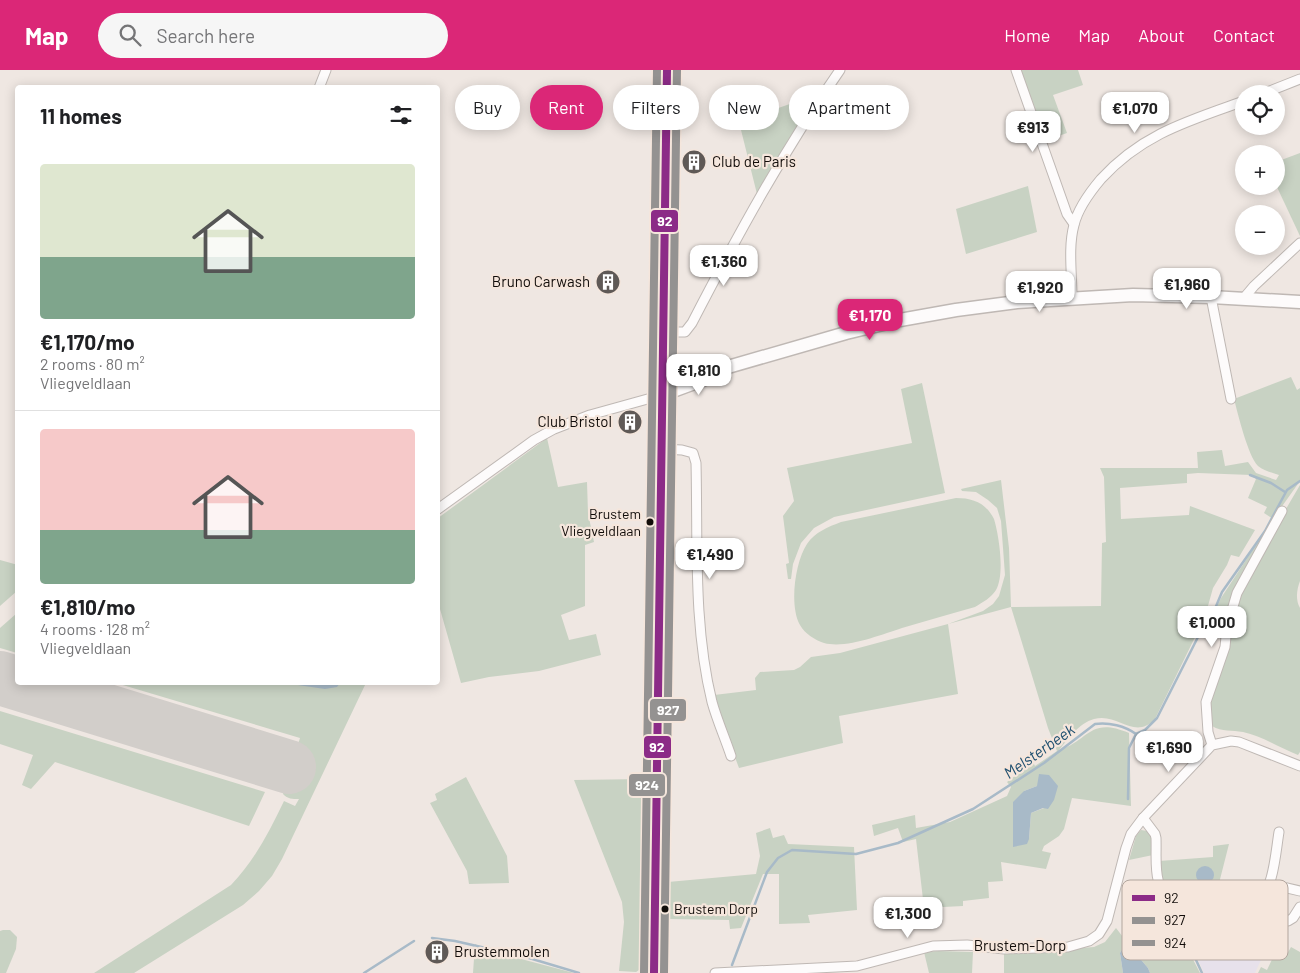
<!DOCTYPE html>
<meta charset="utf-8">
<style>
:root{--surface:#fff;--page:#f6f6f6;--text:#202124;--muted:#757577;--line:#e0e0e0;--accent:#db2777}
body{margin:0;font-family:Barlow,sans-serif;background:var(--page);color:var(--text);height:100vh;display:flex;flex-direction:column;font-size:19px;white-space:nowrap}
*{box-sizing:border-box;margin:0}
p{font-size:16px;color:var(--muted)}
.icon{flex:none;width:28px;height:28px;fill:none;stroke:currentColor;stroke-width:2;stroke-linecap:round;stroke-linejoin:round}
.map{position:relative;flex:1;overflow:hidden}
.drawer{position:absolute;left:15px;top:15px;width:425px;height:600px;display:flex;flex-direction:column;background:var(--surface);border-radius:5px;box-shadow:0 2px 12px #0003}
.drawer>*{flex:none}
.banner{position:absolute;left:455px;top:15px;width:475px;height:45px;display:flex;gap:10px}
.controls{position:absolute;left:1235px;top:15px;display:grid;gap:10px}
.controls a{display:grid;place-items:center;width:50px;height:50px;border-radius:50%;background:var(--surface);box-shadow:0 2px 12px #0003;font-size:25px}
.price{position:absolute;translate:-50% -42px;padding:0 11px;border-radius:10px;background:#fff;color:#222;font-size:16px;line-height:32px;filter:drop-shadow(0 1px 2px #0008)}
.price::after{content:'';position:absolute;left:50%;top:30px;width:15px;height:11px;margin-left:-8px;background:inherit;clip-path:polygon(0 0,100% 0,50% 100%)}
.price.selected{background:var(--accent);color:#fff}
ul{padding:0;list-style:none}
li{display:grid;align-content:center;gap:10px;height:265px;padding:0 25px}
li+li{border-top:1px solid var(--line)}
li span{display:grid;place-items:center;height:155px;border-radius:5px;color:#555}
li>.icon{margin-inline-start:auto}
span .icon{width:90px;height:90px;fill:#fffc;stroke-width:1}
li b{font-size:21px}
h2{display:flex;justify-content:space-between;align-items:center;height:60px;padding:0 25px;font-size:21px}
.chip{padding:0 18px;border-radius:22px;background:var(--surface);box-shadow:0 2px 12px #0003;font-size:18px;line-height:45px}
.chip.selected{background:var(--accent);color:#fff}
header{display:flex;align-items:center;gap:30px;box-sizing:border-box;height:70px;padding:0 25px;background:var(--accent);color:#fff}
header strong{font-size:24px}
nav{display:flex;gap:28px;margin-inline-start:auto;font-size:18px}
.search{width:350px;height:45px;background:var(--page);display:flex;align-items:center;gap:12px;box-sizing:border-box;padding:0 18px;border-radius:28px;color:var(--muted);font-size:19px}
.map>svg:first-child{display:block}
.education{fill:#e7e1eb}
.green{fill:#c8d2c3;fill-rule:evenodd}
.water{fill:#a8bac8}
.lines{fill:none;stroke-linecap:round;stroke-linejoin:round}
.stream{stroke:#a8bac8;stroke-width:2.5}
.runway{stroke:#d2ceca;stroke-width:54}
.street-casing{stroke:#bfb8b4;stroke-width:11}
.secondary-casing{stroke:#bfb8b4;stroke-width:15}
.primary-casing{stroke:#bfb8b4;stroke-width:16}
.street{stroke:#fdfbfb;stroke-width:9}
.secondary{stroke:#fdfbfb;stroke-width:12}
.primary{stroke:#fdfbfb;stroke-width:14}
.bus-1-casing{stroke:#f5e6dc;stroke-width:11}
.bus-2-casing{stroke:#f5e6dc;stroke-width:11}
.bus-3-casing{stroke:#f5e6dc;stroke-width:11}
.bus-1{stroke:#8c2b87;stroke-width:8}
.bus-2{stroke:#949291;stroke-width:8}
.bus-3{stroke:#949291;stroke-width:8}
.bus-dot{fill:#120d0a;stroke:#f5e6dc;stroke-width:2}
.labels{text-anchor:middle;stroke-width:4.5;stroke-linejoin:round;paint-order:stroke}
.bus-label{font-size:14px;fill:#120d0a;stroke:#f5e6dc;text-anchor:end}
.poi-label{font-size:15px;fill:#120d0a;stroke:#f5e6dc;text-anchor:start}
.street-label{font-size:15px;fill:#120d0a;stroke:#f5e6dc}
.water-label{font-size:16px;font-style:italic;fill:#215171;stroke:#f5e6dc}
.key{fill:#f5e6dc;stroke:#b1a59d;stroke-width:1}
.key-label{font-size:14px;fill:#120d0a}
.line-badge{stroke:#f5e6dc;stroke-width:2}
.badge-label{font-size:14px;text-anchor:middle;font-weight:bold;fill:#fff}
</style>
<header>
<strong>Map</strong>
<div class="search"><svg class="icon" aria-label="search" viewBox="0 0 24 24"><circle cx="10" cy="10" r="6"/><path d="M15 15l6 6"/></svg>Search here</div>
<nav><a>Home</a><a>Map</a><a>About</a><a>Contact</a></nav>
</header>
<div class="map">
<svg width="1300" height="903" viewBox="0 0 1300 903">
<rect width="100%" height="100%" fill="#efe7e2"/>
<polygon class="education" points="1211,832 1224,832 1254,838 1279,851 1255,903 1204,903 1175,838"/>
<g class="green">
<polygon points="1021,0 1078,0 1083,15 1053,25 1067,63 1044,71"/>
<polygon points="804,29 809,43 757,124 739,52"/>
<polygon points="1300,83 1300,166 1276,115 1276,92"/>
<polygon points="1028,116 1037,162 966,184 956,139"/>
<path d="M1291 307 1297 320 1300 318V411L1273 449 1222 569 1205 561 1221 528 1273 449 1264 443 1267 437 1248 428 1256 409 1251 405 1198 403 1187 404V413L1120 418 1121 449 1189 445 1190 436 1255 460 1239 487 1231 485 1227 495 1213 518 1206 543 1199 559 1155 649C1134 671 1118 642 1094 649 1079 653 1068 669 1059 680 1089 671 1089 646 1129 663L1131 736 1072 728 1064 759 1059 766 1044 776 1042 781 1051 783 1046 799 1001 792 1003 811 988 812 989 828 963 831V836L924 838 916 769 903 772 898 758 874 766 872 755 915 745 916 758 950 752 1007 726 1011 717 1007 712 1033 692 1035 696 1057 681 1048 658 1011 537 948 554 958 624 839 646 843 673 739 698 721 650 714 625 756 620 755 608 760 602 794 600 800 597 811 587 840 583 948 554 983 541 993 534 999 526 1005 505 1001 451 997 438 988 430 976 422 962 421 961 419 1001 410 1009 478 1011 537 1101 536 1102 473 1106 472 1104 407 1100 398H1198L1197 382 1222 380 1225 396 1248 392 1256 403 1276 410 1279 405C1271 402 1264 401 1258 396 1248 386 1238 344 1234 329ZM1037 716 1044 738 1031 743 1029 769 1024 721Z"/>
<polygon points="922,313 945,423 834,447 814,458 801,473 793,494 791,509 788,509 786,494 789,493 783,446 794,431 787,398 912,373 901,319"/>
<polygon points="547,368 558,417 587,412 588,443 594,472 585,475 585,536 561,545 569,570 596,564 601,585 539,601 489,607 461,613 438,532 438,448"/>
<path d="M1300 415V511C1297 519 1295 529 1300 538V682L1298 685C1280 678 1262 666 1243 662 1232 660 1222 662 1212 656L1210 631 1241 525 1283 444Z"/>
<path d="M956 428C973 428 986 433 994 449 999 466 1005 504 996 520 991 528 983 532 975 537 950 544 926 551 902 558 880 565 846 579 824 573 815 570 805 564 800 555 789 536 795 492 807 474 815 462 828 457 841 452Z"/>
<polygon points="0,490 18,495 17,521 0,536"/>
<polygon points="17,543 17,583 0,578 0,558"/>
<path d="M116 613H366L282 789 272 806 259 821 243 835 134 903H94L231 815C255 790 269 762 284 731L295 736 299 729C292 729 288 729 283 724L300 668Z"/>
<polygon points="0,641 265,722 249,756 55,692 31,719 22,715 33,685 0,674"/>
<polygon points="466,707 507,786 509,813 469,814 467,801 430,733 437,730 435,724"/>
<polygon points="644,709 642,865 645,896 636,902 619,901 624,852 622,832 574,710"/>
<polygon points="770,758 773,768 784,765 788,774 854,777 857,840 808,845 810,853 779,854 779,804 763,804 741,858 730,859 729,850 669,849 668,812 756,804 760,786 756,763"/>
<polygon points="1141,760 1147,761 1152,766 1153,785 1129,790 1136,766"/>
<path d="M1229 774 1216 825C1207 826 1189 832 1180 831 1164 829 1161 803 1159 791L1213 787V776Z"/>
<polygon points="1170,845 1200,903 1150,903 1148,898 1126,872 1120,883 1123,903 1004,903 1004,884 1094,877 1105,872 1116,858 1126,871"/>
<polygon points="3,860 10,860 17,867 16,879 6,903 0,903 0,861"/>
<polygon points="475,874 487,880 574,903 473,903"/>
<polygon points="1291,877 1300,882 1300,903 1258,903 1261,897 1267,900 1275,883 1285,888"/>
<polygon points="939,881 973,882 972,903 929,903 924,882"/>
</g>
<g class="water">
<polygon points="284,613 340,613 337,617 325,619"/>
<polygon points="1039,704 1049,705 1058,716 1054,730 1048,739 1043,738 1031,743 1029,769 1027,774 1013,777 1013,732 1024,721 1037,716"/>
<circle cx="1205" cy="805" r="9"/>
<polygon points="1126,872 1148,898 1150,903 1123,903 1120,883"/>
</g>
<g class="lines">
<g class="stream">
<polyline points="1250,405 1271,413 1285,422"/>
<polyline points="1136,664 1145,660 1157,648 1199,565 1209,553 1222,522 1265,461 1287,420 1300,411"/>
<polyline points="1128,729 1129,678 1136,664"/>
<polyline points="1174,842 1202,903"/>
<polyline points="432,868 455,871 529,888 579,903"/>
<path d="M732 895 767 802 778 788 792 780 856 784 898 773 973 739 1044 693 1095 654C1109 652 1125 656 1136 664"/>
<polyline points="364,903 414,871"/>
</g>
<polyline class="runway" points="0,608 289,697"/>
<defs>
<g id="street">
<polyline points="1016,0 1067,144 1074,154"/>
<polyline points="319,18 326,0"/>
<polyline points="1262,24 1300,9"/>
<path d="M1072 227C1072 204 1068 177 1074 155 1078 138 1090 122 1101 109 1142 64 1188 51 1244 31"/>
<polyline points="1211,227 1231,329"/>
<polyline points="1243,229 1254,216 1300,173"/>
<path d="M663 262H685L692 253C737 166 784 80 840 0"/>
<path d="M662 379 682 380 693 383 696 393C698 472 693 555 712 632 717 650 725 668 731 686"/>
<polyline points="438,439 534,370 554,359 590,345 662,325"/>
<polyline points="1212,675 1208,662 1206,632 1225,577 1227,556 1232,540 1237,523 1282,441"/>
<path d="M1143 748 1155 764 1156 768C1157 794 1151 818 1176 834L1221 827 1257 836 1288 851 1293 848 1300 837"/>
<polyline points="1270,814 1300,821"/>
<path d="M1257 836C1274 816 1275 787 1279 762"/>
<polyline points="715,903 857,896 933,876 967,875 1004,879 1037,878 1068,877 1089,871 1099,864 1107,851 1126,778 1131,764 1143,748 1212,675 1231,671 1239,672 1300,696"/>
</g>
<g id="secondary">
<polyline points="663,304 721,299 846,263 900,250 956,240 1017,232 1133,225 1211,227 1300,232"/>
<polyline points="662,325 708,308 717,302"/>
</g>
<polyline id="primary" points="654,903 667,0"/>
</defs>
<use href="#street" class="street-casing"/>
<use href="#secondary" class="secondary-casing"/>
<use href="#primary" class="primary-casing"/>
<use href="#street" class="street"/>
<use href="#secondary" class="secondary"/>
<use href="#primary" class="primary"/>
<defs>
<polyline id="bus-1" points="654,903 667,0"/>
<polyline id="bus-2" points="664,903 677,0"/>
<polyline id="bus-3" points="644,903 657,0"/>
</defs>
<use href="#bus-1" class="bus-1-casing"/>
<use href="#bus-2" class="bus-2-casing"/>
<use href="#bus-3" class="bus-3-casing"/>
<use href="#bus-1" class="bus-1"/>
<use href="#bus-2" class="bus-2"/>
<use href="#bus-3" class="bus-3"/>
</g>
<defs>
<symbol id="building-disc" viewBox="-11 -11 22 22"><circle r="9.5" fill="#5f5956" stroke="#f5e6dc"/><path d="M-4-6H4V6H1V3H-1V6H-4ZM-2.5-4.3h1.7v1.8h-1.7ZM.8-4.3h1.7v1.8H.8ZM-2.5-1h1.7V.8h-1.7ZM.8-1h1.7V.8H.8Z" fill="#fff"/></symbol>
</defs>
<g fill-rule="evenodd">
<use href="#building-disc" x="680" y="78" width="28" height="28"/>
<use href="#building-disc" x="594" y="198" width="28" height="28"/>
<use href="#building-disc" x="616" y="338" width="28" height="28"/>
<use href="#building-disc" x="423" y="868" width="28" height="28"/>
</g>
<g class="bus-dot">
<circle cx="650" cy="452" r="4.5"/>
<circle cx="665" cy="839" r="4.5"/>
</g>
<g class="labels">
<g class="bus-label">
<text x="641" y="449">Brustem<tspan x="641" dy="17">Vliegveldlaan</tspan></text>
<text x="674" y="844" text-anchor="start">Brustem Dorp</text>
</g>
<g class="poi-label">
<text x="712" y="97">Club de Paris</text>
<text x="590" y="217" text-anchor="end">Bruno Carwash</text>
<text x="612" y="357" text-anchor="end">Club Bristol</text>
<text x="454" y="887">Brustemmolen</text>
</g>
<g class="street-label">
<text x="1020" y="881">Brustem-Dorp</text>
</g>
<g class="water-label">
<text transform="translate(1039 681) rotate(-35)" y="6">Melsterbeek</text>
</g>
</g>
<rect x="1122" y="810" width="166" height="80" rx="8" class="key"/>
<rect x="1132" y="825" width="23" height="6" fill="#8c2b87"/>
<rect x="1132" y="847" width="23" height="7" fill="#949291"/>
<rect x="1132" y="870" width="23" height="6" fill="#949291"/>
<g class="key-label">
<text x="1164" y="833">92</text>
<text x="1164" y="855">927</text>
<text x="1164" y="878">924</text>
</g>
<g class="line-badge">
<rect x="650" y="139" width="29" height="24" rx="5" fill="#8c2b87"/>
<rect x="649" y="628" width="38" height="24" rx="5" fill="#949291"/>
<rect x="643" y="665" width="29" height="24" rx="5" fill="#8c2b87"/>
<rect x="628" y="703" width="38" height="24" rx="5" fill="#949291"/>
</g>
<g class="badge-label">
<text x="665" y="156">92</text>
<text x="668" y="645">927</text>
<text x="657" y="682">92</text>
<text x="647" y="720">924</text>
</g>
</svg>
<div class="controls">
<a><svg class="icon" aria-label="locate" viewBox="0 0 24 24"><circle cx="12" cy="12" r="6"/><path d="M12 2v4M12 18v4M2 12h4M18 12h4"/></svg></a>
<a>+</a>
<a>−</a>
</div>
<b class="price" style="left:1135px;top:64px">€1,070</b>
<b class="price" style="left:1033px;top:83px">€913</b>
<b class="price" style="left:724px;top:217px">€1,360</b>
<b class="price" style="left:1187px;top:240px">€1,960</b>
<b class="price" style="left:1040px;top:243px">€1,920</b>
<b class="price selected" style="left:870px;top:271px">€1,170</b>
<b class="price" style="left:699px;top:326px">€1,810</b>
<b class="price" style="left:710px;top:510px">€1,490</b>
<b class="price" style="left:1212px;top:578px">€1,000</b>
<b class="price" style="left:1169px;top:703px">€1,690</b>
<b class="price" style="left:908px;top:869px">€1,300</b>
<div class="banner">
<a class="chip">Buy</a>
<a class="chip selected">Rent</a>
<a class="chip">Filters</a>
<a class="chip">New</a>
<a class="chip">Apartment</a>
</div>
<section class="drawer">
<h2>11 homes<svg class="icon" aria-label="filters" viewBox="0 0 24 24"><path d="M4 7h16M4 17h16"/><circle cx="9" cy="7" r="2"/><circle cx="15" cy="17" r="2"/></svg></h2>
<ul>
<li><span style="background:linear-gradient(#dfe7d0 60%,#7fa58c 0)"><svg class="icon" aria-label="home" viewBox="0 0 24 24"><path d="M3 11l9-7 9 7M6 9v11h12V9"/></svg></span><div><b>€1,170/mo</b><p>2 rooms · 80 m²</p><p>Vliegveldlaan</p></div></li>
<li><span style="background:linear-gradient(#f6c9c9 65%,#7fa58c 0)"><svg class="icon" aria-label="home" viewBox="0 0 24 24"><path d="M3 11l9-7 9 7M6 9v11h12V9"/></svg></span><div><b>€1,810/mo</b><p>4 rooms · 128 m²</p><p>Vliegveldlaan</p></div></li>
</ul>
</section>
</div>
